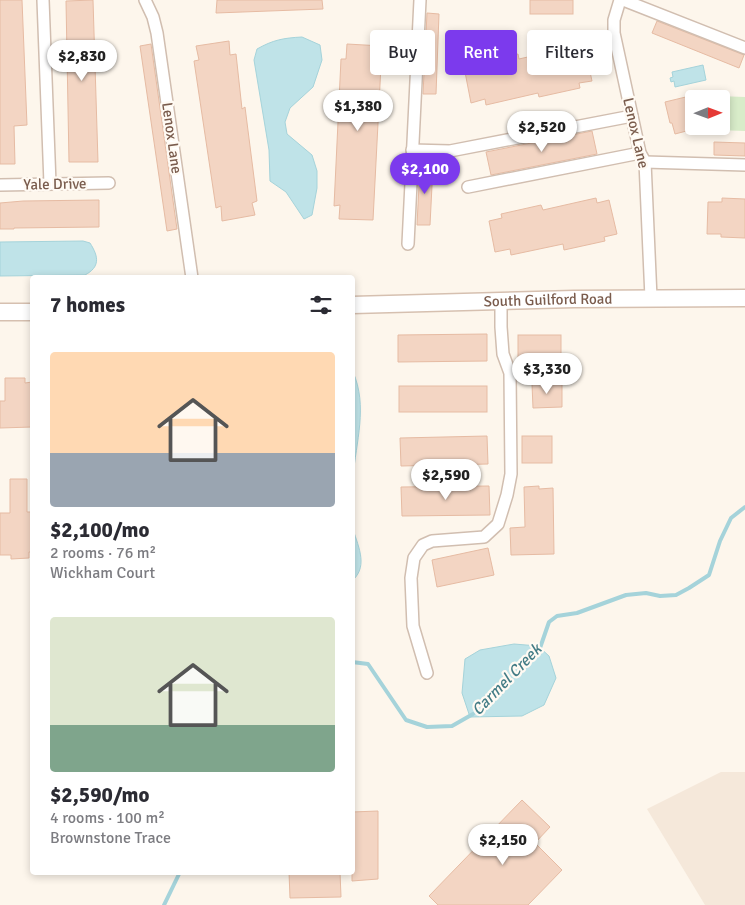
<!DOCTYPE html>
<meta charset="utf-8">
<style>
:root{--surface:#fff;--page:#f7f7f7;--text:#2b2b33;--muted:#7c7c81;--accent:#7c3aed}
body{margin:0;font-family:Signika,sans-serif;background:var(--page);color:var(--text);height:100vh;display:flex;flex-direction:column;font-size:19px;white-space:nowrap}
*{box-sizing:border-box;margin:0}
p{font-size:16px;color:var(--muted)}
.icon{flex:none;width:28px;height:28px;fill:none;stroke:currentColor;stroke-width:2;stroke-linecap:round;stroke-linejoin:round}
.map{position:relative;flex:1;overflow:hidden}
.sheet{position:absolute;left:30px;top:275px;width:325px;height:600px;display:flex;flex-direction:column;background:var(--surface);border-radius:5px;box-shadow:0 2px 8px #0003}
.sheet>*{flex:none}
.guide{position:absolute;left:370px;top:30px;width:300px;height:45px;display:flex;gap:10px}
.needle{width:32px;rotate:89deg}
.controls{position:absolute;left:685px;top:90px;display:grid;gap:10px}
.controls a{display:grid;place-items:center;width:45px;height:45px;border-radius:5px;background:var(--surface);box-shadow:0 2px 8px #0003;font-size:25px}
.price{position:absolute;translate:-50% -42px;padding:0 11px;border-radius:18px;background:#fff;color:#222;font-size:16px;line-height:32px;filter:drop-shadow(0 1px 2px #0008)}
.price::after{content:'';position:absolute;left:50%;top:30px;width:15px;height:11px;margin-left:-8px;background:inherit;clip-path:polygon(0 0,100% 0,50% 100%)}
.price.current{background:var(--accent);color:#fff}
ul{padding:0;list-style:none}
li{display:grid;align-content:center;gap:10px;height:265px;padding:0 20px}
li span{display:grid;place-items:center;height:155px;border-radius:5px;color:#555}
li>.icon{margin-inline-start:auto}
span .icon{width:90px;height:90px;fill:#fffc;stroke-width:1}
li b{font-size:21px}
h2{display:flex;justify-content:space-between;align-items:center;height:60px;padding:0 20px;font-size:21px}
.pill{padding:0 18px;border-radius:5px;background:var(--surface);box-shadow:0 2px 8px #0003;font-size:18px;line-height:45px}
.pill.current{background:var(--accent);color:#fff}
.map>svg:first-child{display:block}
.residential{fill:#f5e8da}
.green{fill:#d8ecc9}
.water{fill:#bfe3e8;stroke:#a5d3da}
.lines{fill:none;stroke-linecap:round;stroke-linejoin:round}
.stream{stroke:#a5d3da;stroke-width:4}
.building{fill:#f3d5c3;stroke:#e6bba3}
.street-casing{stroke:#d1beb0;stroke-width:14}
.secondary-casing{stroke:#d6c0b0;stroke-width:19}
.street{stroke:#fff;stroke-width:11}
.secondary{stroke:#fff;stroke-width:16}
.labels{text-anchor:middle;stroke-width:4.5;stroke-linejoin:round;paint-order:stroke}
.street-label{font-size:15px;fill:#7a5c4d;stroke:#fffaf3}
.water-label{font-size:16px;font-style:italic;fill:#437c86;stroke:#fffaf3}
</style>
<div class="map">
<svg width="745" height="905" viewBox="0 0 745 905">
<rect width="100%" height="100%" fill="#fdf6ec"/>
<polygon class="residential" points="721,772 745,772 745,905 705,905 647,809"/>
<polygon class="green" points="718,96 745,97 745,131 717,130 717,126 721,126 721,99 718,99"/>
<g class="water">
<path d="M302 37 320 45 322 60 313 87 290 108 285 122 287 134 312 155 317 171V188L312 215 304 219 286 192 270 181 269 150 254 60 257 49C273 40 283 38 302 37Z"/>
<polygon points="703,65 706,80 675,87 674,81 671,82 670,78 673,77 672,72"/>
<path d="M83 241 90 243C99 257 100 267 85 275L0 276V242Z"/>
<path d="M353 372C368 406 356 442 353 477Z"/>
<path d="M352 526C357 544 369 565 353 580Z"/>
<polygon points="514,644 538,646 549,656 556,678 544,705 522,716 470,717 462,693 465,659 480,650"/>
</g>
<g class="lines">
<g class="stream">
<polyline points="537,651 540,648 549,622 557,616 577,613 626,595 646,593 660,596 676,595 689,588 709,575 720,541 731,518 745,507"/>
<polyline points="352,662 368,664 406,720 427,727 452,726 473,714"/>
<polyline points="164,905 180,872"/>
</g>
</g>
<g class="building">
<polygon points="0,0 22,0 27,125 14,126 15,164 0,164"/>
<polygon points="93,0 98,162 69,162 66,1"/>
<polygon points="217,0 322,0 323,9 216,13"/>
<rect x="530" y="0" width="43" height="14"/>
<polygon points="427,13 439,14 436,94 423,94"/>
<polygon points="657,21 744,55 739,68 652,33"/>
<polygon points="229,41 230,55 236,54 242,109 245,107 257,201 252,203 255,215 222,221 221,206 216,208 194,61 199,60 196,46"/>
<polygon points="151,44 177,229 167,231 140,46"/>
<polygon points="347,44 382,46 373,220 339,219 340,205 334,206 341,59 346,59"/>
<polygon points="571,47 572,52 585,49 592,81 579,83 580,88 539,97 538,93 486,105 485,99 471,103 465,72 479,68 478,63 518,54 519,59"/>
<polygon points="694,95 694,129 675,134 672,123 670,123 665,102"/>
<polygon points="592,131 597,154 491,175 486,152"/>
<polygon points="714,142 745,143 745,156 714,155"/>
<polygon points="420,165 433,166 430,225 417,225"/>
<polygon points="596,198 597,203 609,200 617,234 604,237 605,241 564,250 563,244 511,255 510,249 495,252 489,221 502,218 501,214 541,205 543,210"/>
<polygon points="722,198 745,199 745,238 721,237 721,234 707,234 708,202 722,202"/>
<polygon points="99,200 99,227 14,228 14,229 0,229 0,203 23,201"/>
<polygon points="487,334 487,361 398,362 398,335"/>
<rect x="518" y="335" width="43" height="25"/>
<polygon points="5,378 25,378 25,383 32,382 32,427 0,428 0,401 5,401"/>
<polygon points="562,383 562,407 533,408 532,384"/>
<rect x="399" y="386" width="88" height="26"/>
<polygon points="487,436 488,464 401,466 400,438"/>
<rect x="522" y="436" width="30" height="27"/>
<polygon points="10,479 27,479 27,512 32,512 32,552 29,552 29,558 11,559 11,555 0,555 0,513 10,513"/>
<polygon points="489,486 490,515 402,516 401,487"/>
<polygon points="539,486 539,489 553,488 554,554 511,555 510,528 525,527 524,487"/>
<polygon points="488,548 494,575 437,587 432,560"/>
<polygon points="522,800 550,827 535,843 562,870 528,905 438,905 429,896"/>
<polygon points="378,811 378,879 352,881 352,812"/>
<polygon points="289,872 340,872 341,897 290,898"/>
</g>
<g class="lines">
<defs>
<g id="street">
<polyline points="43,0 50,184"/>
<polyline points="145,0 153,17 157,33 192,278"/>
<polyline points="620,0 614,20 614,33 640,153 645,162 651,298"/>
<polyline points="623,0 745,48"/>
<polyline points="412,150 450,151 632,116"/>
<polyline points="645,162 745,165"/>
<polyline points="0,185 109,183"/>
<polyline points="468,187 640,153"/>
<polyline points="408,244 420,0"/>
<polyline points="427,673 413,626 411,578 414,558 423,545 432,541 484,537 498,524 507,495 511,474 510,373 503,354 501,327 501,301"/>
</g>
<g id="secondary">
<path id="s1" d="M352 305 574 299 745 298"/>
<polyline points="0,312 32,312"/>
</g>
</defs>
<use href="#street" class="street-casing"/>
<use href="#secondary" class="secondary-casing"/>
<use href="#street" class="street"/>
<use href="#secondary" class="secondary"/>
</g>
<g class="labels">
<g class="street-label">
<text transform="translate(636 133) rotate(77)" y="5">Lenox Lane</text>
<text transform="translate(172 138) rotate(82)" y="5">Lenox Lane</text>
<text transform="translate(55 184) rotate(-1)" y="5">Yale Drive</text>
<text dy="5" stroke="none"><textPath href="#s1" startOffset="196">South Guilford Road</textPath></text>
</g>
<g class="water-label">
<text transform="translate(506 679) rotate(-46)" y="6">Carmel Creek</text>
</g>
</g>
</svg>
<div class="controls">
<a><svg class="needle" viewBox="-14 -14 28 28"><path d="M0-13l5 13h-10z" fill="#e53935"/><path d="M0 13l5-13h-10z" fill="#7c7c81"/></svg></a>
</div>
<b class="price" style="left:82px;top:82px">$2,830</b>
<b class="price" style="left:358px;top:132px">$1,380</b>
<b class="price" style="left:542px;top:153px">$2,520</b>
<b class="price current" style="left:425px;top:195px">$2,100</b>
<b class="price" style="left:547px;top:395px">$3,330</b>
<b class="price" style="left:446px;top:501px">$2,590</b>
<b class="price" style="left:503px;top:866px">$2,150</b>
<div class="guide">
<a class="pill">Buy</a>
<a class="pill current">Rent</a>
<a class="pill">Filters</a>
</div>
<section class="sheet">
<h2>7 homes<svg class="icon" aria-label="filters" viewBox="0 0 24 24"><path d="M4 7h16M4 17h16"/><circle cx="9" cy="7" r="2"/><circle cx="15" cy="17" r="2"/></svg></h2>
<ul>
<li><span style="background:linear-gradient(#ffd9b3 65%,#9aa5b1 0)"><svg class="icon" aria-label="home" viewBox="0 0 24 24"><path d="M3 11l9-7 9 7M6 9v11h12V9"/></svg></span><div><b>$2,100/mo</b><p>2 rooms · 76 m²</p><p>Wickham Court</p></div></li>
<li><span style="background:linear-gradient(#dfe7d0 70%,#7fa58c 0)"><svg class="icon" aria-label="home" viewBox="0 0 24 24"><path d="M3 11l9-7 9 7M6 9v11h12V9"/></svg></span><div><b>$2,590/mo</b><p>4 rooms · 100 m²</p><p>Brownstone Trace</p></div></li>
</ul>
</section>
</div>
